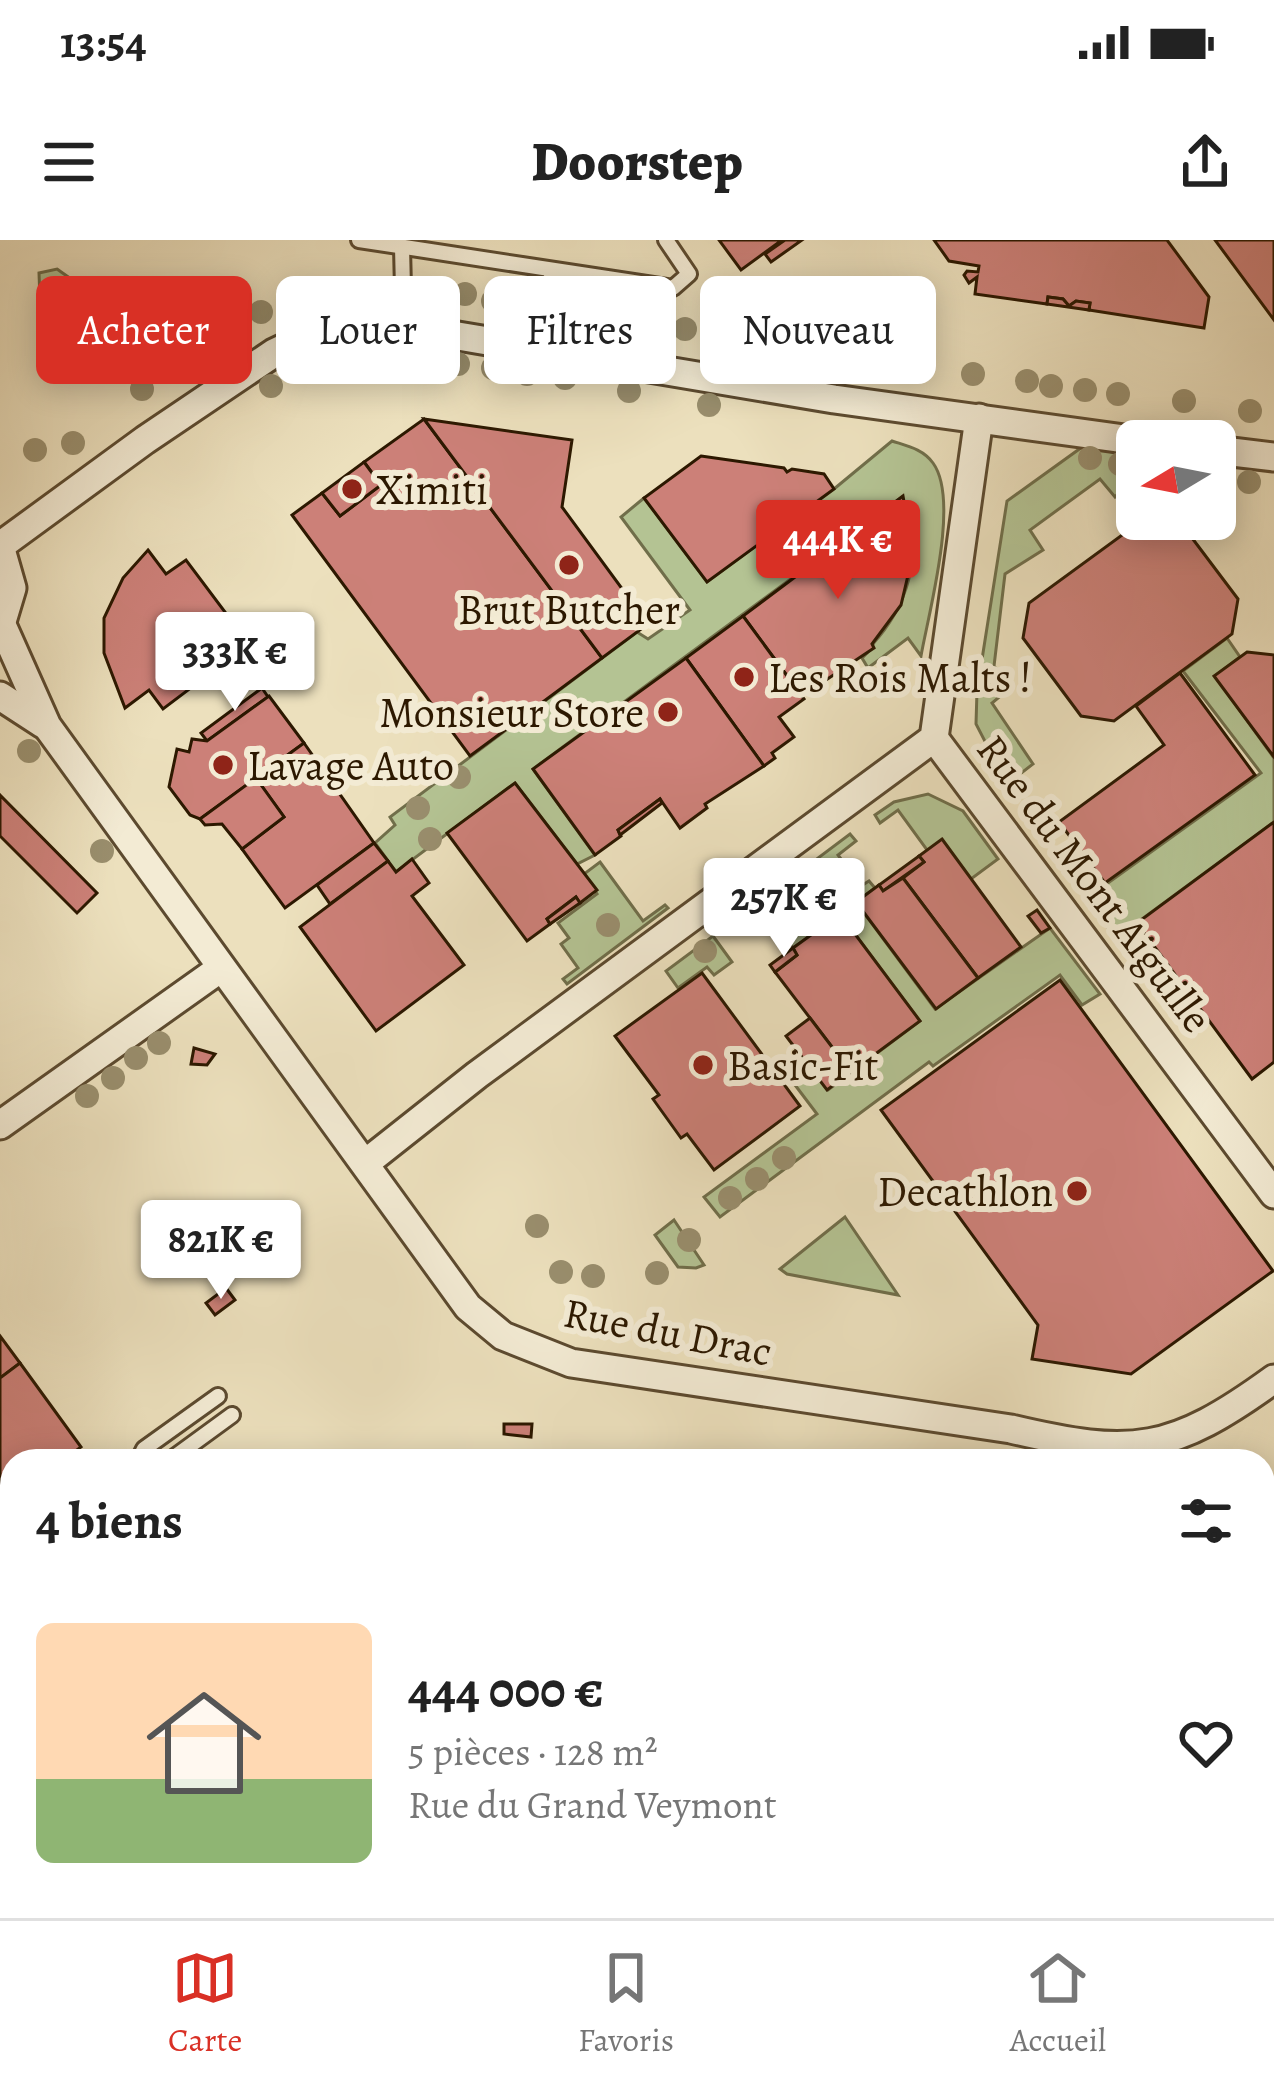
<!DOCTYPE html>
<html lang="fr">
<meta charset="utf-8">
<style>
:root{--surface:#fff;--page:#f2f2f2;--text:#222;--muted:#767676;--line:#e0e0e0;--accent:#d93025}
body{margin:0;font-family:Alegreya,serif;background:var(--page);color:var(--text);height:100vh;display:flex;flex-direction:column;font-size:45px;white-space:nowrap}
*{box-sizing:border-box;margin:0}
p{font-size:39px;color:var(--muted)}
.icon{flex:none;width:66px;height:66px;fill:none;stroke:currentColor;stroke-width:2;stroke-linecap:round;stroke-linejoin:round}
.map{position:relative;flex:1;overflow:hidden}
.details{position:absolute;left:0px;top:1209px;width:1275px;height:471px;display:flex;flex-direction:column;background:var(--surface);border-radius:36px 36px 0 0;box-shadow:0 6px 30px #0003}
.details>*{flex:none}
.banner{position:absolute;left:36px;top:36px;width:1203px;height:108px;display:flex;gap:24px}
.needle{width:78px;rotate:260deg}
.fabs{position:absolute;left:1116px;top:180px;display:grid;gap:24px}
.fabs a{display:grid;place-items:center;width:120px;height:120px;border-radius:18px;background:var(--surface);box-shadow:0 6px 30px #0003;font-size:60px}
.price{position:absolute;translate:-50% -102px;padding:0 27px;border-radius:12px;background:#fff;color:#222;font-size:39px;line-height:78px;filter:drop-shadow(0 3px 6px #0008)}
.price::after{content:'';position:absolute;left:50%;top:72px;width:36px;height:27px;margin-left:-18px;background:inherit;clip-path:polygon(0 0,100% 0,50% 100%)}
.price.current{background:var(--accent);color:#fff}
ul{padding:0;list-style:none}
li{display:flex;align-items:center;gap:36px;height:300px;padding:0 36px}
li span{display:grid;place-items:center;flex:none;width:336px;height:240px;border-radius:18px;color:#555}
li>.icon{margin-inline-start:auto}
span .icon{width:144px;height:144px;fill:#fffc;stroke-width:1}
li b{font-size:51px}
h2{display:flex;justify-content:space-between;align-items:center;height:144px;padding:0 36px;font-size:51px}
.chip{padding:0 42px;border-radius:18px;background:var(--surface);box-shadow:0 6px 30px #0003;font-size:42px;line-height:108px}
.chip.current{background:var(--accent);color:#fff}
.status{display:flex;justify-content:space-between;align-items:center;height:84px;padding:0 60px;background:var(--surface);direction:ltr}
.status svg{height:33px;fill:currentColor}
header{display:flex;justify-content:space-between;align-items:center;height:156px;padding:0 36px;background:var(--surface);font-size:54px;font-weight:800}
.dock{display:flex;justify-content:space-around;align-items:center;height:168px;border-top:3px solid var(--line);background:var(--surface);font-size:33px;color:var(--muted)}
.dock a{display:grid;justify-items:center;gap:6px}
.dock .current{color:var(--accent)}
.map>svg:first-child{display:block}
.green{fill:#b4c393;stroke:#706e4a;stroke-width:3}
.building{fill:#cc8078;stroke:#2c1800;stroke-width:3}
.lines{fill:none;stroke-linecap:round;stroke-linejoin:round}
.service-casing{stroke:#5c4a2f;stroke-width:20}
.minor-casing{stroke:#5c4a2f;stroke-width:33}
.service{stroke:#f3ebd4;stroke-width:14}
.minor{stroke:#f3ebd4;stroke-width:27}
.tree{fill:#998e6d}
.poi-dot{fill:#8f2418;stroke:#f3ebd4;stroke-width:4.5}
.labels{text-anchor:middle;stroke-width:12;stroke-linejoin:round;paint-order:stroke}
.poi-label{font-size:42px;fill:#2c1800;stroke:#f3ebd4;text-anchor:start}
.street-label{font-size:42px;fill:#2c1800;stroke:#f3ebd4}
</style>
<div class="status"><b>13:54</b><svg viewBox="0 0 49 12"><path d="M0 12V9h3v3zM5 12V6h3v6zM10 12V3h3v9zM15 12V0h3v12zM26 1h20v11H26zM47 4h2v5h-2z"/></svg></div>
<header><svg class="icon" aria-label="menu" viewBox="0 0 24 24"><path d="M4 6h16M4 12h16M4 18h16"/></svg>Doorstep<svg class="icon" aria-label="share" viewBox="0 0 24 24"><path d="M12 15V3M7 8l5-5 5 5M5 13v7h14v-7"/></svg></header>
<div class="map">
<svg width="1274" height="1678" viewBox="0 0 1274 1678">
<rect width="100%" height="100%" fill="#ece0bd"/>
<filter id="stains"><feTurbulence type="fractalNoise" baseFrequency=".00167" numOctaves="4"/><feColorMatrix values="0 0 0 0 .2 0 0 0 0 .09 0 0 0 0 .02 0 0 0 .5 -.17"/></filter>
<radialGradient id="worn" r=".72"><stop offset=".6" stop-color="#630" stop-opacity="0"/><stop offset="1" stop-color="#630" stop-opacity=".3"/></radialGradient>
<g class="green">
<polygon points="57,29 71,39 68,55 58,68 40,60 39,33"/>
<path d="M892 201C907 206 923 209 933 223 960 260 929 371 921 416L908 398 868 428 862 418C872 410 870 406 878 398 911 358 924 306 902 257L533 529 595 615 577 624 515 543 396 632 375 603 395 585 390 577 637 392 648 399 690 370 621 277 644 258 707 342 834 249Z"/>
<polygon points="1085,205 1124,215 1131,239 1115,257 1100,239 1030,290 1043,310 1005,334 994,426 1010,448 992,463 1033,524 1007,544 976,484 977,451 1007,261"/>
<polygon points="1227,398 1240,417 1215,436 1274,518 1274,582 1138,682 1141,688 1118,701 1090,664 1094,653 1261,533 1183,431"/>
<polygon points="928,554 963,571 998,619 971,639 927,610 898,570 880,583 875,575 894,562"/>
<polygon points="850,594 856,601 838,615 861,646 869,641 875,648 856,662 935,769 1050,688 1100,754 1082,765 1060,735 933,826 929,822 720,977 704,957 817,874 792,841 810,828 828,850 920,781 840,674 793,708 787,700 804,688 791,670 820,649 806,627"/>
<polygon points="600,622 643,681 665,665 668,668 567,744 563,739 578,728 561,704 569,698 558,683 597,654 584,634"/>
<polygon points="713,696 732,722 714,735 707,727 678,748 666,731"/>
<polygon points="845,977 898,1055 787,1034 780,1029"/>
<polygon points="674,980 704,1025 696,1028 678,1027 655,995"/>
</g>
<g class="building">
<polygon points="719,0 782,0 741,30"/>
<polygon points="785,0 802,0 771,22 765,14"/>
<polygon points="934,0 1167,0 1209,57 1204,88 1089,70 1090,63 1076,61 1069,66 1063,59 1048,57 1047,64 975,54 977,37 969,43 964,35 967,31 978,32 979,26 949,21"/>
<polygon points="1215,0 1274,0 1274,80"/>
<polygon points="1048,57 1063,59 1069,66 1076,61 1090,63 1089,70 1047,64"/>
<polygon points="424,179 602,418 470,516 292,275 322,253 340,276 381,245 364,222"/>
<polygon points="424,179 572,200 562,267 648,384 602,418"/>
<polygon points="701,216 784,228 787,232 792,229 824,234 834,249 707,342 644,258"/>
<polygon points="364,222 381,245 340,276 322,253"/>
<polygon points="903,256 913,314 901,365 872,404 874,408 802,456 743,376"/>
<polygon points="1144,279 1180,282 1238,359 1232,394 1114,481 1081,476 1023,398 1029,363"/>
<polygon points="148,310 166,334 186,320 249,404 163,469 149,450 125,468 104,413 104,378 123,338"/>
<polygon points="743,376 804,459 779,477 794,497 772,513 775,518 764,526 686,418"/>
<polygon points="1247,412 1274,415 1274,517 1214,436"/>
<polygon points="686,418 764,526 705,564 707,568 680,588 660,559 618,590 621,596 595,615 533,529"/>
<polygon points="1180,433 1255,535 1105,643 1059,582 1164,505 1136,466"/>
<polygon points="262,448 268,457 207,501 201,493"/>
<polygon points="269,456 304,503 200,579 190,575 169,547 177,509 189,512 192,499 207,501"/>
<polygon points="304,503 374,603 285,668 242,609 284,577 256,538"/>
<polygon points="256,538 284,577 242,609 222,584 205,585 200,579"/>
<polygon points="515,543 597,650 580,663 576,657 547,679 550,684 527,701 447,593"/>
<polygon points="0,555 97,653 77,673 0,596"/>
<polygon points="660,559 662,563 620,595 618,590"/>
<polygon points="1274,582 1274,822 1252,839 1137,683"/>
<polygon points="942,599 1021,707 978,738 903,638 924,622 919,616"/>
<polygon points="374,603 388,621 330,664 317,645"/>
<polygon points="919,616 924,622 883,651 879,645"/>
<polygon points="412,619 429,643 412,656 464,725 376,791 300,687 388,621 396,632"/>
<polygon points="903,638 978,738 936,769 856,662 879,645 883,651"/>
<polygon points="576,657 580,663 550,684 547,679"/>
<polygon points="1037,670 1050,688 1041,693 1028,676"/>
<polygon points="840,674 920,781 851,832 775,732 797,715 793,708"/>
<polygon points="793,708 797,715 775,732 770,725"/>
<polygon points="702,733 800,866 714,930 687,894 681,898 653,859 659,855 615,796"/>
<polygon points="1060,740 1273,1031 1131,1134 1032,1119 1038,1085 881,870"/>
<polygon points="810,778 851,832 827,850 786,796"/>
<polygon points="194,808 215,814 207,825 191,824"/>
<polygon points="241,979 247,988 230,1001 223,993"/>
<polygon points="226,1048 235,1060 215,1075 206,1063"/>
<polygon points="0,1096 20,1123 0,1138"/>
<polygon points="20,1123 81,1207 62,1221 12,1221 12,1258 0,1267 0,1138"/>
<polygon points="504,1184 532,1184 531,1197 504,1194"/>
<polygon points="12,1258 12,1339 0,1348 0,1267"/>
<polygon points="12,1496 12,1561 0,1562 0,1505"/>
</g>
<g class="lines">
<defs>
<g id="service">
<polyline points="359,0 673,48 689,34 666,0"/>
<polyline points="402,7 404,91"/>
<polyline points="540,110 552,30"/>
<polyline points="138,1221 144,1209 218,1156"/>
<polyline points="169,1221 232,1175"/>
<polyline points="0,1386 12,1377"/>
<polyline points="0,1442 12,1432"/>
<polyline points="0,1585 12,1585"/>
</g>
<g id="minor">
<polyline points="1215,210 1274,217"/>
<polyline points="0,306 145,200 274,113 320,91 365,88 458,96 834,159 1139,201"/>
<polyline points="0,306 12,348 0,388"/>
<path d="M2 385 47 486 468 1067 503 1096 571 1123 1011 1189C1133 1218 1172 1213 1274 1139"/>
<polyline points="0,456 43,484"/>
<polyline points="934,498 1274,954"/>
<polyline points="0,885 221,728"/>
<polyline points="367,922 477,835 934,498 979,178"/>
</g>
</defs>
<use href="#service" class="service-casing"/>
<use href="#minor" class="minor-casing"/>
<use href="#service" class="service"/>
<use href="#minor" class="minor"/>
</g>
<g class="tree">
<circle cx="368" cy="48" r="12"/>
<circle cx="422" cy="49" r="12"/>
<circle cx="297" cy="53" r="12"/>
<circle cx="465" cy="54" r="12"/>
<circle cx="493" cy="61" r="12"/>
<circle cx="261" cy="72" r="12"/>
<circle cx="589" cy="72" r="12"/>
<circle cx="650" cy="83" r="12"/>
<circle cx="233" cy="89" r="12"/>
<circle cx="685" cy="89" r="12"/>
<circle cx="729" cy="99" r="12"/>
<circle cx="784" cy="103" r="12"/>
<circle cx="821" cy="108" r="12"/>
<circle cx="359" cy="115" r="12"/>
<circle cx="426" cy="116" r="12"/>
<circle cx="857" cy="116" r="12"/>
<circle cx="327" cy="119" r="12"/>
<circle cx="888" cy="119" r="12"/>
<circle cx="177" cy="122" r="12"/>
<circle cx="458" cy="124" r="12"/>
<circle cx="493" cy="128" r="12"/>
<circle cx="299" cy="129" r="12"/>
<circle cx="527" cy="134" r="12"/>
<circle cx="973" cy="134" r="12"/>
<circle cx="565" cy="138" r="12"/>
<circle cx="1027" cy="141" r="12"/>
<circle cx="271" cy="146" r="12"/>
<circle cx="1051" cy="146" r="12"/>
<circle cx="142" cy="149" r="12"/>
<circle cx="1085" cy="150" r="12"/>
<circle cx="629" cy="151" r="12"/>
<circle cx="1118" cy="154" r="12"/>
<circle cx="1184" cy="161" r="12"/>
<circle cx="709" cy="165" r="12"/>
<circle cx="1250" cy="171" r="12"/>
<circle cx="73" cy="203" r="12"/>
<circle cx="35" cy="210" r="12"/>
<circle cx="1090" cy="218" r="12"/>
<circle cx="1120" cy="224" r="12"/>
<circle cx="1249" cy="242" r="12"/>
<circle cx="29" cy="511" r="12"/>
<circle cx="459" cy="537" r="12"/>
<circle cx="418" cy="568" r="12"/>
<circle cx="430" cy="599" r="12"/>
<circle cx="102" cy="611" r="12"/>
<circle cx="770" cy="662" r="12"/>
<circle cx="608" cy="685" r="12"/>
<circle cx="705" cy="711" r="12"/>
<circle cx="159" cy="803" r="12"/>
<circle cx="136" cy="818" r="12"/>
<circle cx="113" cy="838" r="12"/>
<circle cx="87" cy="856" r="12"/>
<circle cx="784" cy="918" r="12"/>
<circle cx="757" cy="939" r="12"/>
<circle cx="730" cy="958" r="12"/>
<circle cx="537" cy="986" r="12"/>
<circle cx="689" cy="1000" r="12"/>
<circle cx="561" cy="1032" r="12"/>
<circle cx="657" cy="1033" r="12"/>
<circle cx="593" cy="1036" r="12"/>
</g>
<g class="poi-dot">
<circle cx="352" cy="249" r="12"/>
<circle cx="569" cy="325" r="12"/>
<circle cx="744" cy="437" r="12"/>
<circle cx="668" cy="472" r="12"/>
<circle cx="223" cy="525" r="12"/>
<circle cx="703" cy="825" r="12"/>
<circle cx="1077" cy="951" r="12"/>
</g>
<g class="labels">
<g class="poi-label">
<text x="376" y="264">Ximiti</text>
<text x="569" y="384" text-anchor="middle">Brut Butcher</text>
<text x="768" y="452">Les Rois Malts !</text>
<text x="644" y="487" text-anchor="end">Monsieur Store</text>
<text x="247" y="540">Lavage Auto</text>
<text x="727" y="840">Basic-Fit</text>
<text x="1053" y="966" text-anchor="end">Decathlon</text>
</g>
<g class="street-label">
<text transform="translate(1095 643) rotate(53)" y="15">Rue du Mont Aiguille</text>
<text transform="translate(668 1091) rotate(11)" y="15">Rue du Drac</text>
</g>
</g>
<rect width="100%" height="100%" filter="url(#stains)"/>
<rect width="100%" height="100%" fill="url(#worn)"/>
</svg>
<div class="fabs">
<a><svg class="needle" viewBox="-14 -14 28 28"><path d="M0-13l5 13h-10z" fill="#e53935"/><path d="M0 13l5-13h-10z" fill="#767676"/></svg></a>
</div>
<b class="price current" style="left:838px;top:362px">444K €</b>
<b class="price" style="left:235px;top:474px">333K €</b>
<b class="price" style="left:784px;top:720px">257K €</b>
<b class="price" style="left:221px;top:1062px">821K €</b>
<div class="banner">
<a class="chip current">Acheter</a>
<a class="chip">Louer</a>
<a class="chip">Filtres</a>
<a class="chip">Nouveau</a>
</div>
<section class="details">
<h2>4 biens<svg class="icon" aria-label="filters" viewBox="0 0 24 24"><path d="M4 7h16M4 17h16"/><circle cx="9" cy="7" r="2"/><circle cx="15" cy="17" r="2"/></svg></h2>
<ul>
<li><span style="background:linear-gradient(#ffd9b3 65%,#8fb573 0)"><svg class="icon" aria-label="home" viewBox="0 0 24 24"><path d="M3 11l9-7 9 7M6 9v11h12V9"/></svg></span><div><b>444 000 €</b><p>5 pièces · 128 m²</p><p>Rue du Grand Veymont</p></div><svg class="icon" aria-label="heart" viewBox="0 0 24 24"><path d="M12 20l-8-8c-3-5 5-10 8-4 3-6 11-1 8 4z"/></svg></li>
</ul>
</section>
</div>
<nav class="dock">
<a class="current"><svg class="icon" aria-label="map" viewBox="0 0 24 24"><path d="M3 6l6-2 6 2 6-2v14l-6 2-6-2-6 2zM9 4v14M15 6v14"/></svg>Carte</a>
<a><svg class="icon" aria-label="saved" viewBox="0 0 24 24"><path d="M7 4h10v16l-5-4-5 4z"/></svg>Favoris</a>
<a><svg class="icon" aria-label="home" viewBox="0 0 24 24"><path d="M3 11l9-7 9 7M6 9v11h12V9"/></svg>Accueil</a>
</nav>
